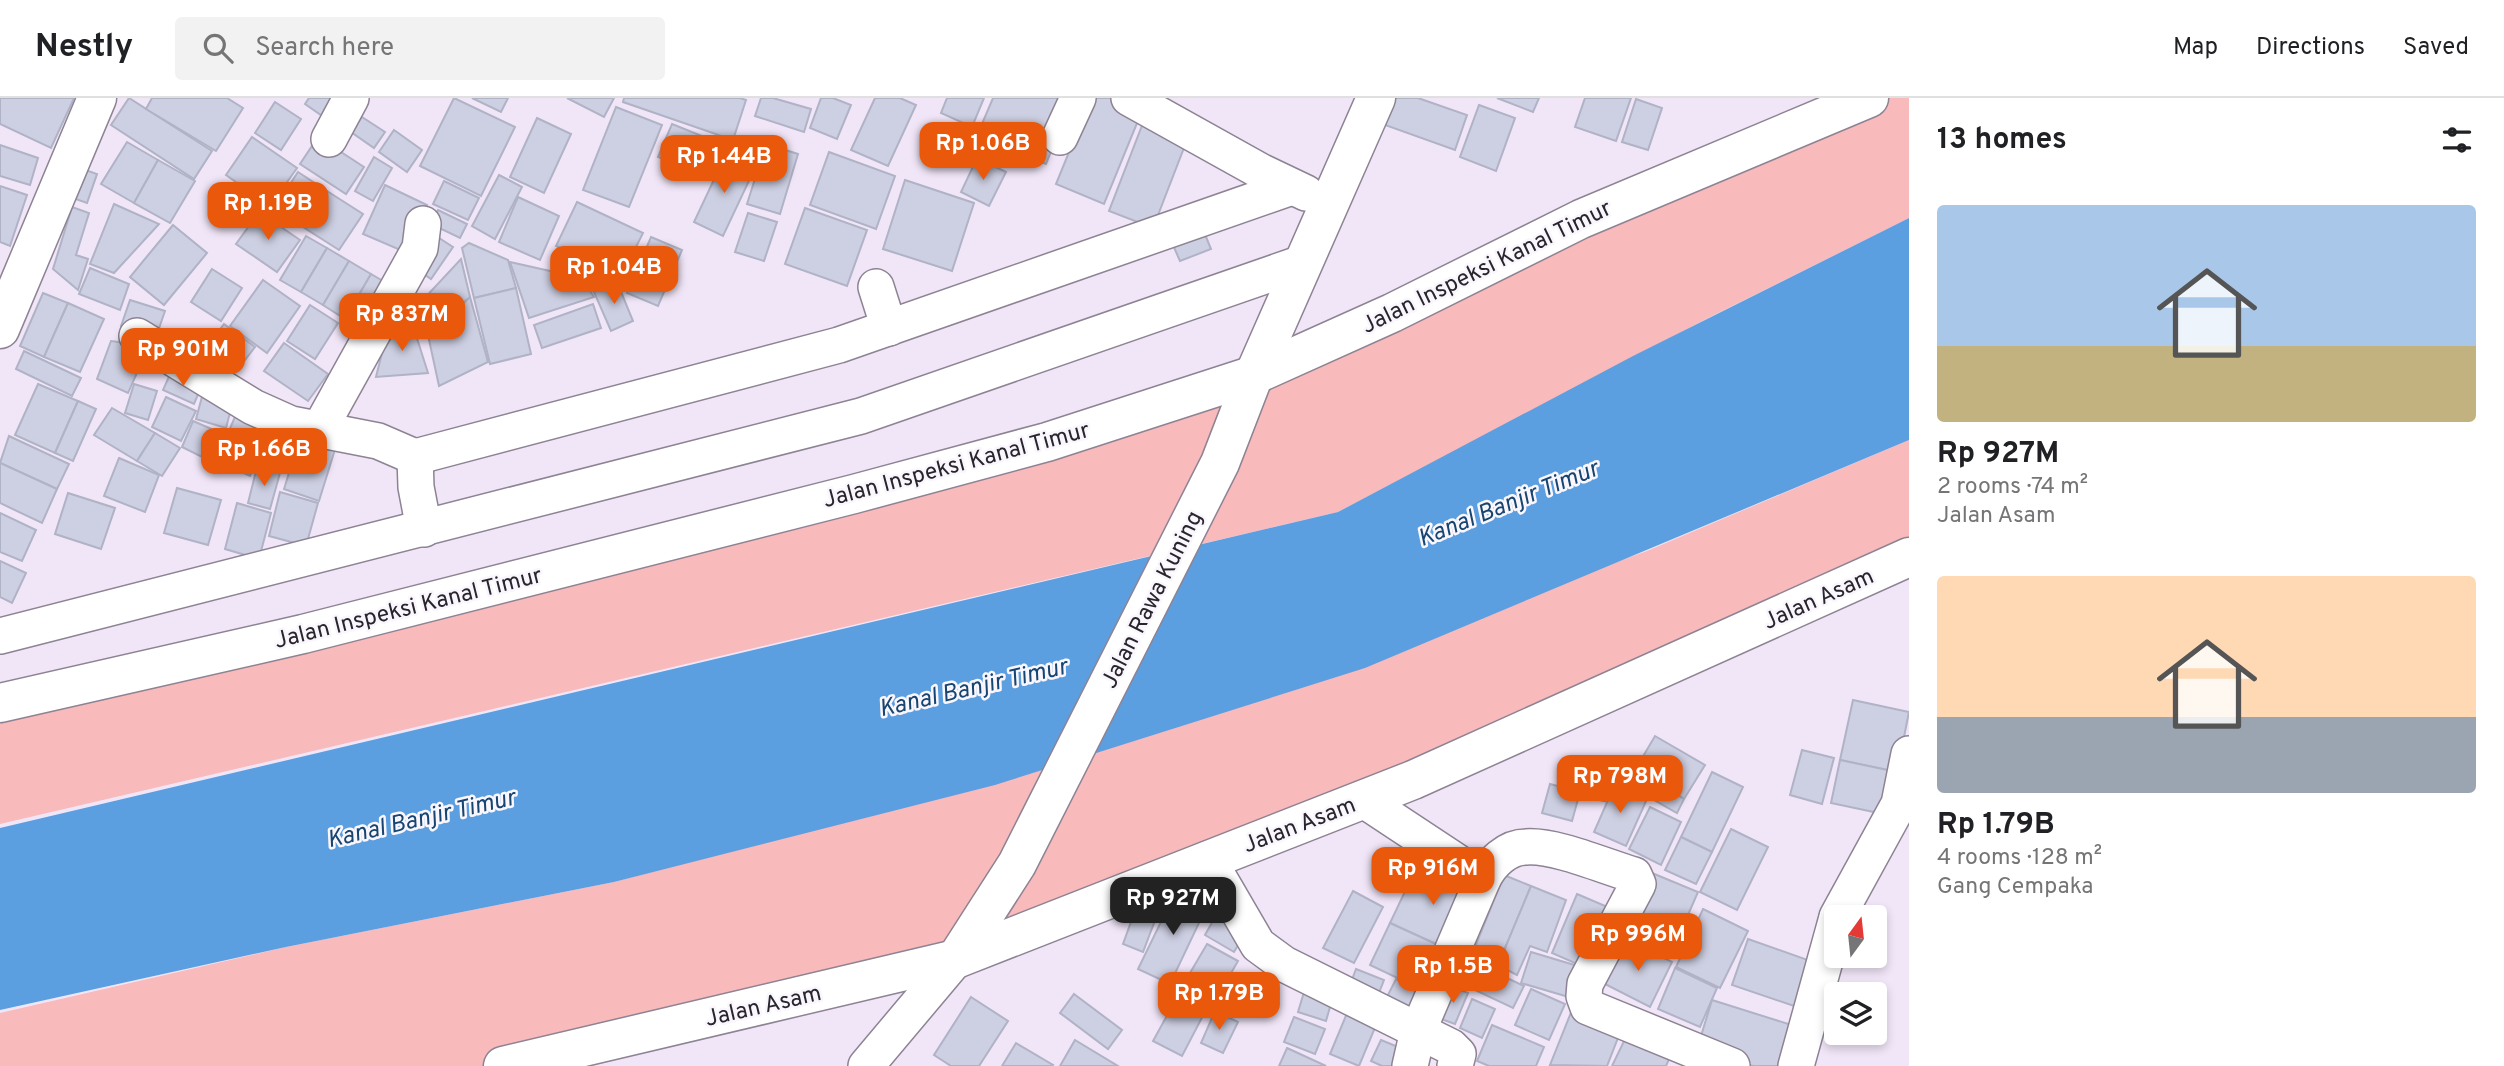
<!DOCTYPE html>
<meta charset="utf-8">
<style>
:root{--surface:#fff;--page:#f2f2f2;--text:#202124;--muted:#757577;--line:#e0e0e0;--accent:#ea580c}
body{margin:0;font-family:Overpass,sans-serif;background:var(--page);color:var(--text);height:100vh;display:flex;flex-direction:column;font-size:26px;white-space:nowrap}
*{box-sizing:border-box;margin:0}
p{font-size:23px;color:var(--muted)}
.icon{flex:none;width:38px;height:38px;fill:none;stroke:currentColor;stroke-width:2;stroke-linecap:round;stroke-linejoin:round}
.map{position:relative;flex:1;overflow:hidden}
.details{display:flex;flex-direction:column;background:var(--surface);width:595px}
.details>*{flex:none}
.needle{width:46px;rotate:15deg}
.buttons{position:absolute;left:1824px;top:807px;display:grid;gap:14px}
.buttons a{display:grid;place-items:center;width:63px;height:63px;border-radius:7px;background:var(--surface);box-shadow:0 4px 10px #0003;font-size:35px}
.price{position:absolute;translate:-50% -60px;padding:0 16px;border-radius:14px;background:var(--accent);color:#fff;font-size:23px;line-height:46px;filter:drop-shadow(0 2px 4px #0008)}
.price::after{content:'';position:absolute;left:50%;top:42px;width:21px;height:16px;margin-left:-10px;background:inherit;clip-path:polygon(0 0,100% 0,50% 100%)}
.price.active{background:#222;color:#fff}
ul{padding:0;list-style:none}
li{display:grid;align-content:center;gap:14px;height:371px;padding:0 28px}
li span{display:grid;place-items:center;height:217px;border-radius:7px;color:#555}
li>.icon{margin-inline-start:auto}
span .icon{width:126px;height:126px;fill:#fffc;stroke-width:1}
li b{font-size:30px}
h2{display:flex;justify-content:space-between;align-items:center;height:84px;padding:0 28px;font-size:30px}
header{display:flex;align-items:center;gap:42px;box-sizing:border-box;height:98px;padding:0 35px;background:var(--surface);border-bottom:2px solid var(--line)}
header strong{font-size:33px}
nav{display:flex;gap:38px;margin-inline-start:auto;font-size:24px}
.search{width:490px;height:63px;background:var(--page);display:flex;align-items:center;gap:18px;box-sizing:border-box;padding:0 24px;border-radius:7px;color:var(--muted);font-size:26px}
main{display:flex;flex:1;min-height:0}
.map>svg:first-child{display:block}
.green{fill:#f8babb}
.water{fill:#5c9fe1}
.building{fill:#cdcfe2;stroke:#b0b2c5;stroke-width:2}
.lines{fill:none;stroke-linecap:round;stroke-linejoin:round}
.minor-casing{stroke:#8d8393;stroke-width:38}
.tertiary-casing{stroke:#8d8393;stroke-width:41}
.minor{stroke:#fff;stroke-width:35}
.tertiary{stroke:#fff;stroke-width:38}
.labels{text-anchor:middle;stroke-width:5;stroke-linejoin:round;paint-order:stroke}
.street-label{font-size:23px;fill:#29252c;stroke:#faf6fd}
.water-label{font-size:24px;font-style:italic;fill:#154570;stroke:#faf6fd}
</style>
<header>
<strong>Nestly</strong>
<div class="search"><svg class="icon" aria-label="search" viewBox="0 0 24 24"><circle cx="10" cy="10" r="6"/><path d="M15 15l6 6"/></svg>Search here</div>
<nav><a>Map</a><a>Directions</a><a>Saved</a></nav>
</header>
<main>
<div class="map">
<svg width="1909" height="968" viewBox="0 0 1909 968">
<rect width="100%" height="100%" fill="#f1e6f8"/>
<g class="green">
<polygon points="1869,0 1909,0 1909,120 1710,219 1338,414 0,726 0,598 1093,329"/>
<polygon points="1909,342 1909,459 956,861 503,968 0,968 0,915 286,849 614,784 1070,661 1647,453"/>
</g>
<polygon class="water" points="1909,120 1909,342 1365,570 995,687 614,784 286,849 0,912 0,730 1338,414 1633,258"/>
<g class="building">
<polygon points="0,0 74,0 51,50 0,26"/>
<polygon points="129,0 212,53 194,81 111,27"/>
<polygon points="152,0 227,0 243,10 216,53 146,11"/>
<polygon points="309,0 329,0 342,8 331,24 305,6"/>
<polygon points="454,0 515,29 481,98 420,68"/>
<polygon points="472,0 508,0 501,14"/>
<polygon points="567,0 614,0 604,19"/>
<polygon points="624,0 740,0 746,2 733,42 623,4"/>
<polygon points="761,0 773,0 811,11 804,34 755,18"/>
<polygon points="821,0 833,0 851,7 837,41 810,30"/>
<polygon points="875,0 900,0 916,7 888,68 851,52"/>
<polygon points="947,0 984,0 972,29 941,15"/>
<polygon points="993,0 1073,0 1046,66 976,40"/>
<polygon points="1091,0 1124,0 1144,8 1104,106 1056,86"/>
<polygon points="1395,0 1418,0 1467,17 1455,52 1385,27"/>
<polygon points="1497,0 1539,0 1533,14"/>
<polygon points="1585,0 1631,0 1616,43 1575,29"/>
<polygon points="1636,1 1662,10 1648,52 1622,44"/>
<polygon points="275,4 301,21 281,52 255,35"/>
<polygon points="1479,7 1515,20 1496,73 1460,59"/>
<polygon points="616,9 662,27 629,109 583,92"/>
<polygon points="362,19 385,34 374,50 351,34"/>
<polygon points="537,20 571,36 544,95 510,79"/>
<polygon points="1143,25 1187,42 1153,130 1109,113"/>
<polygon points="672,26 717,44 704,77 658,59"/>
<polygon points="394,32 422,52 407,74 379,54"/>
<polygon points="252,39 297,70 270,108 226,77"/>
<polygon points="318,39 364,69 346,96 300,66"/>
<polygon points="127,44 158,62 134,105 101,86"/>
<polygon points="766,46 798,56 780,116 747,106"/>
<polygon points="0,47 38,60 30,87 0,78"/>
<polygon points="829,54 895,78 876,131 810,107"/>
<polygon points="726,56 755,70 723,138 694,124"/>
<polygon points="374,59 392,70 373,103 355,93"/>
<polygon points="977,60 1006,74 989,108 961,94"/>
<polygon points="158,62 195,83 170,125 134,105"/>
<polygon points="77,69 97,76 87,105 67,98"/>
<polygon points="298,74 327,93 303,129 274,111"/>
<polygon points="499,77 522,89 495,141 472,128"/>
<polygon points="905,82 974,105 952,173 883,151"/>
<polygon points="444,83 479,100 468,122 433,106"/>
<polygon points="385,87 427,107 405,154 363,136"/>
<polygon points="0,88 27,97 10,148 0,144"/>
<polygon points="327,93 363,116 339,152 303,129"/>
<polygon points="518,99 559,118 540,162 499,144"/>
<polygon points="577,104 643,135 621,179 556,148"/>
<polygon points="114,106 159,126 114,175 90,166"/>
<polygon points="72,109 89,115 76,157 88,161 78,192 53,171"/>
<polygon points="805,110 867,132 847,188 785,166"/>
<polygon points="438,112 467,126 460,140 431,126"/>
<polygon points="259,114 300,142 277,174 236,146"/>
<polygon points="748,115 777,124 764,163 735,154"/>
<polygon points="173,127 207,155 164,207 130,179"/>
<polygon points="1204,134 1211,151 1180,163 1173,147"/>
<polygon points="306,138 327,150 301,194 280,182"/>
<polygon points="436,138 453,149 431,181 414,169"/>
<polygon points="651,139 682,152 658,208 627,195"/>
<polygon points="469,145 508,162 516,190 474,200 462,150"/>
<polygon points="327,150 349,163 323,207 301,194"/>
<polygon points="461,161 470,199 428,237 420,205"/>
<polygon points="349,163 371,176 345,221 323,207"/>
<polygon points="510,164 581,180 594,199 529,220"/>
<polygon points="90,170 129,186 120,212 79,196"/>
<polygon points="212,171 242,190 221,223 191,204"/>
<polygon points="371,176 395,190 369,235 345,221"/>
<polygon points="263,182 300,208 267,255 230,228"/>
<polygon points="617,184 633,223 611,233 594,194"/>
<polygon points="516,190 531,256 490,266 474,200"/>
<polygon points="43,195 68,205 44,259 20,248"/>
<polygon points="470,199 488,264 439,288 428,237"/>
<polygon points="130,202 165,213 156,239 121,228"/>
<polygon points="68,205 104,221 80,274 44,259"/>
<polygon points="593,206 601,230 542,250 534,227"/>
<polygon points="310,207 338,225 315,261 287,243"/>
<polygon points="409,215 428,275 376,279 384,247"/>
<polygon points="224,226 255,249 238,271 208,248"/>
<polygon points="111,243 149,248 128,295 97,281"/>
<polygon points="284,245 328,276 308,303 264,273"/>
<polygon points="24,253 81,280 72,298 16,271"/>
<polygon points="171,274 202,287 194,306 163,292"/>
<polygon points="38,286 78,303 55,355 15,337"/>
<polygon points="134,286 157,293 148,322 125,315"/>
<polygon points="203,295 233,303 226,330 196,321"/>
<polygon points="166,299 196,313 181,343 152,329"/>
<polygon points="78,303 96,311 73,363 55,355"/>
<polygon points="241,305 273,330 250,378 207,358 219,332 228,335"/>
<polygon points="112,310 155,335 137,363 94,337"/>
<polygon points="193,323 214,332 202,359 182,349"/>
<polygon points="302,333 337,345 319,403 284,391"/>
<polygon points="155,335 180,350 162,378 137,363"/>
<polygon points="9,338 69,366 57,391 0,365"/>
<polygon points="119,360 159,377 145,414 104,398"/>
<polygon points="0,365 57,391 42,425 0,405"/>
<polygon points="257,369 280,375 270,411 248,405"/>
<polygon points="177,390 221,402 208,447 164,435"/>
<polygon points="280,394 318,405 306,448 269,438"/>
<polygon points="68,395 115,410 101,451 55,436"/>
<polygon points="237,405 271,415 259,461 225,451"/>
<polygon points="0,415 36,432 22,463 0,454"/>
<polygon points="0,463 26,475 12,505 0,499"/>
<polygon points="1853,602 1909,614 1897,674 1840,662"/>
<polygon points="1655,638 1705,667 1684,701 1635,672"/>
<polygon points="1802,652 1834,660 1822,706 1790,697"/>
<polygon points="1840,662 1897,674 1888,717 1831,705"/>
<polygon points="1590,665 1616,671 1605,703 1582,699"/>
<polygon points="1635,672 1684,701 1677,715 1626,686"/>
<polygon points="1712,674 1743,689 1712,754 1681,739"/>
<polygon points="1550,686 1580,694 1572,723 1542,715"/>
<polygon points="1615,686 1647,701 1626,748 1594,734"/>
<polygon points="1650,709 1681,724 1661,767 1629,751"/>
<polygon points="1731,731 1768,749 1737,812 1700,794"/>
<polygon points="1681,739 1712,754 1696,786 1665,772"/>
<polygon points="1418,766 1477,794 1449,852 1390,825"/>
<polygon points="1652,775 1698,794 1670,858 1625,840"/>
<polygon points="1504,777 1531,788 1498,867 1472,857"/>
<polygon points="1144,788 1165,796 1143,854 1123,846"/>
<polygon points="1531,788 1566,802 1547,854 1530,848 1517,877 1498,867"/>
<polygon points="1177,791 1208,806 1170,886 1138,871"/>
<polygon points="1353,793 1383,809 1354,865 1323,850"/>
<polygon points="1577,796 1610,810 1584,869 1552,855"/>
<polygon points="1703,811 1748,833 1720,890 1676,869"/>
<polygon points="1218,814 1247,832 1234,854 1205,837"/>
<polygon points="1390,825 1449,852 1429,895 1370,867"/>
<polygon points="1626,841 1672,864 1650,909 1603,885"/>
<polygon points="1748,841 1822,867 1806,912 1732,887"/>
<polygon points="1207,846 1238,863 1214,905 1183,887"/>
<polygon points="1531,854 1581,869 1572,900 1521,885"/>
<polygon points="1467,861 1524,888 1513,910 1456,883"/>
<polygon points="1675,870 1717,890 1700,929 1658,911"/>
<polygon points="1356,871 1384,882 1375,905 1347,895"/>
<polygon points="1396,881 1427,896 1413,929 1380,913"/>
<polygon points="1307,884 1334,895 1326,923 1298,914"/>
<polygon points="1451,888 1468,895 1455,926 1438,920"/>
<polygon points="1531,891 1565,906 1549,942 1515,927"/>
<polygon points="1180,894 1208,908 1182,958 1153,943"/>
<polygon points="1074,896 1122,932 1108,951 1060,915"/>
<polygon points="971,899 1008,923 979,968 951,968 934,957"/>
<polygon points="1472,901 1495,911 1482,940 1460,930"/>
<polygon points="1712,902 1801,930 1789,968 1753,968 1697,951"/>
<polygon points="1350,908 1379,920 1359,968 1330,956"/>
<polygon points="1572,912 1621,932 1607,968 1550,967"/>
<polygon points="1215,913 1238,924 1223,955 1201,945"/>
<polygon points="1294,919 1325,931 1315,956 1284,944"/>
<polygon points="1492,927 1544,949 1536,968 1489,968 1477,963"/>
<polygon points="1626,939 1670,959 1666,968 1612,968"/>
<polygon points="1075,942 1118,968 1060,968"/>
<polygon points="1381,942 1408,953 1401,968 1382,968 1371,963"/>
<polygon points="1016,945 1053,967 1052,968 1002,968"/>
<polygon points="1287,950 1326,968 1279,968"/>
</g>
<g class="lines">
<defs>
<g id="minor">
<polyline points="1129,0 1262,74 1306,95"/>
<polyline points="1060,39 1078,0"/>
<polyline points="329,41 351,0"/>
<polyline points="876,189 889,230"/>
<polyline points="137,238 253,309 291,326 378,343 415,359 839,247 1292,89"/>
<polyline points="319,332 420,150 423,126"/>
<polyline points="415,359 416,389 424,431"/>
<polyline points="0,538 861,318 1302,165"/>
<polyline points="1362,701 1483,781 1418,933 1410,968"/>
<polyline points="1208,761 1258,847 1284,866 1451,949 1458,956 1455,968"/>
<path d="M1483 781C1491 765 1507 749 1526 749 1556 747 1603 768 1634 777L1638 786 1585 886 1584 898 1588 909 1732 968"/>
<polyline points="1837,819 1899,706 1909,656"/>
<polyline points="866,968 956,861"/>
<polyline points="1796,968 1836,823"/>
</g>
<g id="tertiary">
<polyline points="0,231 97,0"/>
<polyline points="0,605 303,536 854,396 1047,344 1254,277 1392,215 1581,121 1869,0"/>
<polyline points="956,861 1017,766 1220,365 1254,277 1376,0"/>
<polyline points="503,968 956,861 1413,682 1909,459"/>
</g>
</defs>
<use href="#minor" class="minor-casing"/>
<use href="#tertiary" class="tertiary-casing"/>
<use href="#minor" class="minor"/>
<use href="#tertiary" class="tertiary"/>
</g>
<g class="labels">
<g class="street-label">
<text transform="translate(1486 168) rotate(-26)" y="8">Jalan Inspeksi Kanal Timur</text>
<text transform="translate(956 366) rotate(-15)" y="8">Jalan Inspeksi Kanal Timur</text>
<text transform="translate(1818 500) rotate(-24)" y="8">Jalan Asam</text>
<text transform="translate(1151 501) rotate(-63)" y="8">Jalan Rawa Kuning</text>
<text transform="translate(408 509) rotate(-14)" y="8">Jalan Inspeksi Kanal Timur</text>
<text transform="translate(1299 726) rotate(-21)" y="8">Jalan Asam</text>
<text transform="translate(763 907) rotate(-13)" y="8">Jalan Asam</text>
</g>
<g class="water-label">
<text transform="translate(1508 405) rotate(-22)" y="8">Kanal Banjir Timur</text>
<text transform="translate(973 589) rotate(-13)" y="8">Kanal Banjir Timur</text>
<text transform="translate(421 720) rotate(-13)" y="8">Kanal Banjir Timur</text>
</g>
</g>
</svg>
<div class="buttons">
<a><svg class="needle" viewBox="-14 -14 28 28"><path d="M0-13l5 13h-10z" fill="#e53935"/><path d="M0 13l5-13h-10z" fill="#757577"/></svg></a>
<a><svg class="icon" aria-label="layers" viewBox="0 0 24 24"><path d="M12 4l9 5-9 5-9-5zM3 14l9 5 9-5"/></svg></a>
</div>
<b class="price" style="left:983px;top:84px">Rp 1.06B</b>
<b class="price" style="left:724px;top:97px">Rp 1.44B</b>
<b class="price" style="left:268px;top:144px">Rp 1.19B</b>
<b class="price" style="left:614px;top:208px">Rp 1.04B</b>
<b class="price" style="left:402px;top:255px">Rp 837M</b>
<b class="price" style="left:183px;top:290px">Rp 901M</b>
<b class="price" style="left:264px;top:390px">Rp 1.66B</b>
<b class="price" style="left:1620px;top:717px">Rp 798M</b>
<b class="price" style="left:1433px;top:809px">Rp 916M</b>
<b class="price active" style="left:1173px;top:839px">Rp 927M</b>
<b class="price" style="left:1638px;top:875px">Rp 996M</b>
<b class="price" style="left:1453px;top:907px">Rp 1.5B</b>
<b class="price" style="left:1219px;top:934px">Rp 1.79B</b>
</div>
<section class="details">
<h2>13 homes<svg class="icon" aria-label="filters" viewBox="0 0 24 24"><path d="M4 7h16M4 17h16"/><circle cx="9" cy="7" r="2"/><circle cx="15" cy="17" r="2"/></svg></h2>
<ul>
<li><span style="background:linear-gradient(#a9c7e8 65%,#c2b280 0)"><svg class="icon" aria-label="home" viewBox="0 0 24 24"><path d="M3 11l9-7 9 7M6 9v11h12V9"/></svg></span><div><b>Rp 927M</b><p>2 rooms · 74 m²</p><p>Jalan Asam</p></div></li>
<li><span style="background:linear-gradient(#ffd9b3 65%,#9aa5b1 0)"><svg class="icon" aria-label="home" viewBox="0 0 24 24"><path d="M3 11l9-7 9 7M6 9v11h12V9"/></svg></span><div><b>Rp 1.79B</b><p>4 rooms · 128 m²</p><p>Gang Cempaka</p></div></li>
</ul>
</section>
</main>
